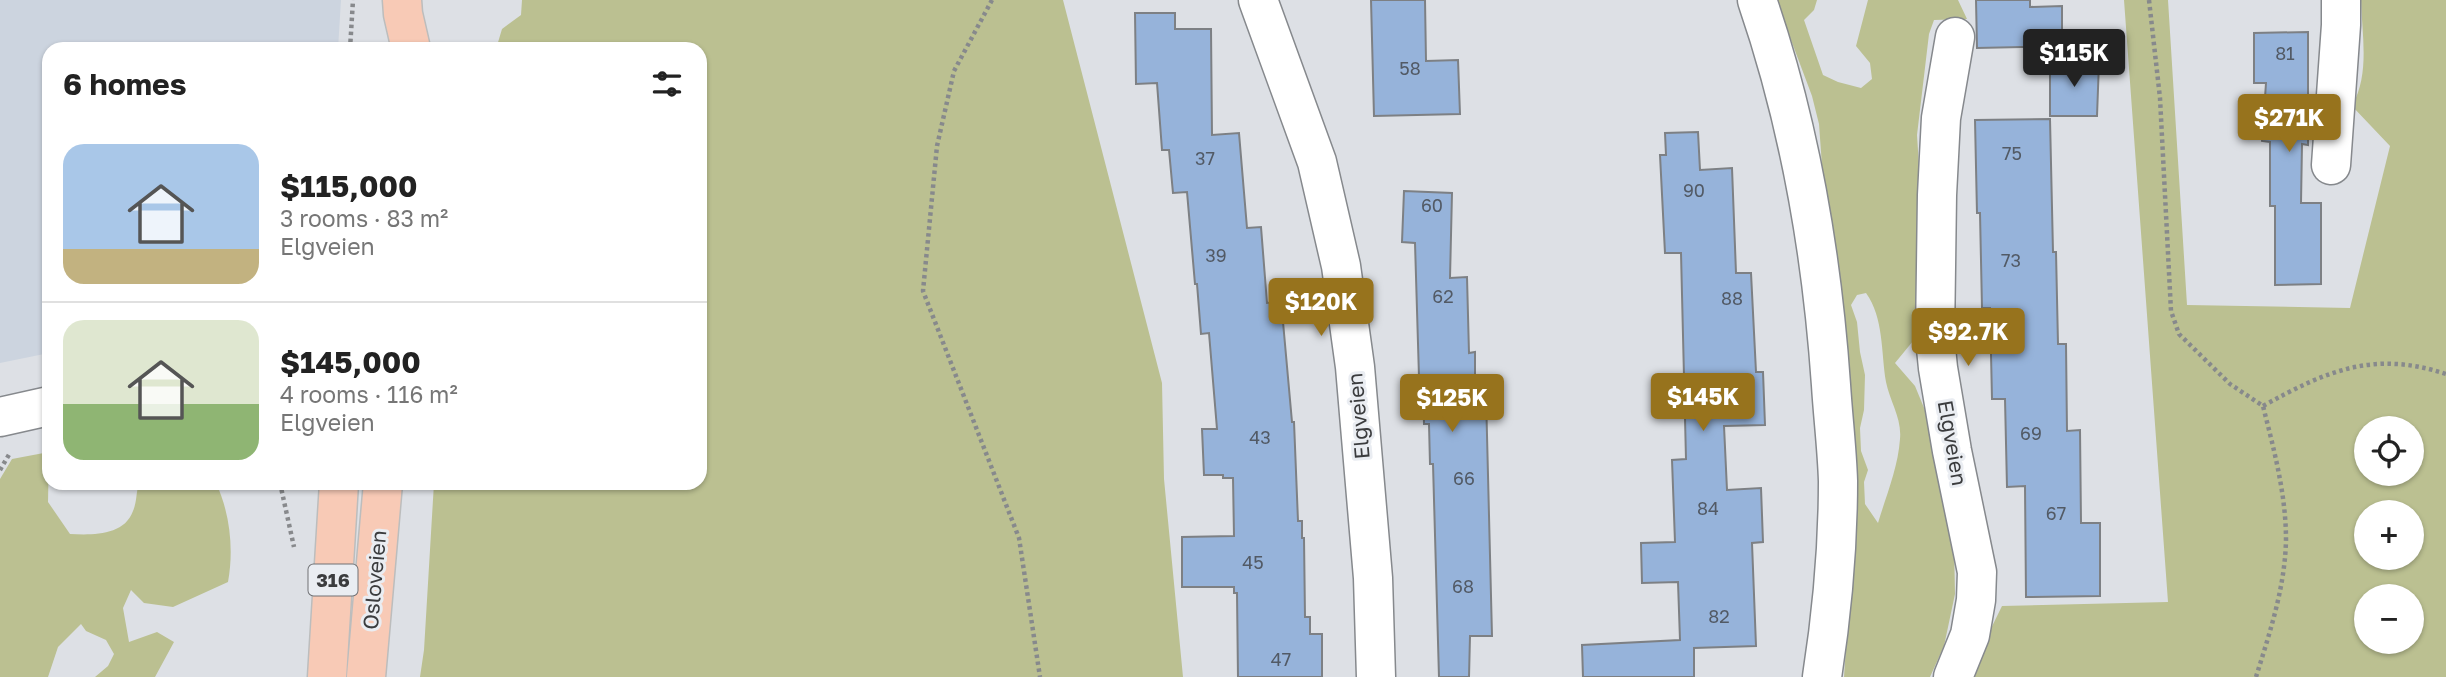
<!DOCTYPE html>
<meta charset="utf-8">
<style>
:root{--surface:#fff;--page:#f6f6f6;--text:#222;--muted:#767676;--line:#e0e0e0;--accent:#97731d}
body{margin:0;font-family:"Golos Text",sans-serif;background:var(--page);color:var(--text);height:100vh;display:flex;flex-direction:column;font-size:26px;white-space:nowrap}
*{box-sizing:border-box;margin:0}
p{font-size:23px;color:var(--muted)}
.icon{flex:none;width:38px;height:38px;fill:none;stroke:currentColor;stroke-width:2;stroke-linecap:round;stroke-linejoin:round}
.map{position:relative;flex:1;overflow:hidden}
.sheet{position:absolute;left:42px;top:42px;width:665px;height:448px;display:flex;flex-direction:column;background:var(--surface);border-radius:21px;box-shadow:0 2px 5px #0004}
.sheet>*{flex:none}
.buttons{position:absolute;left:2354px;top:416px;display:grid;gap:14px}
.buttons a{display:grid;place-items:center;width:70px;height:70px;border-radius:50%;background:var(--surface);box-shadow:0 2px 5px #0004;font-size:35px}
.price{position:absolute;translate:-50% -60px;padding:0 16px;border-radius:7px;background:var(--accent);color:#fff;font-size:23px;line-height:46px;filter:drop-shadow(0 2px 4px #0008)}
.price::after{content:'';position:absolute;left:50%;top:42px;width:21px;height:16px;margin-left:-10px;background:inherit;clip-path:polygon(0 0,100% 0,50% 100%)}
.price.selected{background:#222;color:#fff}
ul{padding:0;list-style:none}
li{display:flex;align-items:center;gap:21px;height:175px;padding:0 21px}
li+li{border-top:2px solid var(--line)}
li span{display:grid;place-items:center;flex:none;width:196px;height:140px;border-radius:21px;color:#555}
li>.icon{margin-inline-start:auto}
span .icon{width:84px;height:84px;fill:#fffc;stroke-width:1}
li b{font-size:30px}
h2{display:flex;justify-content:space-between;align-items:center;height:84px;padding:0 21px;font-size:30px}
.map>svg:first-child{display:block}
.built{fill:#ccd4df}
.green{fill:#bbc091;fill-rule:evenodd}
.building{fill:#96b3da;stroke:#7d8084;stroke-width:2}
.lines{fill:none;stroke-linecap:round;stroke-linejoin:round}
.minor-casing{stroke:#86898d;stroke-width:41}
.major-casing{stroke:#bcbdbd;stroke-width:41}
.path{stroke:#87898c;stroke-width:4.5;stroke-dasharray:3.5 3.5;stroke-linecap:butt}
.minor{stroke:#fff;stroke-width:38}
.major{stroke:#f8cab6;stroke-width:38}
.labels{text-anchor:middle;stroke-width:6;stroke-linejoin:round;paint-order:stroke}
.number-label{font-size:18px;fill:#525a65}
.shield{fill:#eaedf2;stroke:#707174;stroke-width:2}
.shield-label{font-size:19px;font-weight:bold;fill:#3b3c3e}
.street-label{font-size:21px;fill:#3b3c3e;stroke:#eaedf2}
</style>
<div class="map">
<svg width="2446" height="677" viewBox="0 0 2446 677">
<rect width="100%" height="100%" fill="#dde0e5"/>
<polygon class="built" points="0,0 341,0 338,49 49,49 49,353 0,363"/>
<g class="green">
<polygon points="522,0 1063,0 1162,383 1164,479 1183,677 420,677 424,650 434,483 700,483 700,49 496,49 502,29 521,15"/>
<path d="M1776 0H1817L1814 10 1804 20 1823 75 1838 82 1861 88 1872 79 1870 63 1856 46 1868 0H1958L1967 19 1934 20 1929 34 1917 135 1920 181 1918 335 1895 363 1915 386 1929 420 1954 545 1955 594 1944 646 1930 677H1844L1851 569 1819 124 1812 96ZM1866 293C1884 318 1881 352 1886 382 1890 402 1902 418 1900 439 1898 468 1886 496 1878 523L1865 504 1864 482 1868 470 1861 451 1860 428 1864 410 1865 375 1860 352 1857 322 1851 305 1857 295Z"/>
<path d="M2124 0H2168L2187 305 2350 308 2390 146 2352 106C2370 74 2362 36 2361 0H2446V677H1972L1975 661 2002 606 2168 602ZM2366 429H2412V474H2366ZM2366 513H2412V558H2366ZM2366 597H2412V642H2366Z"/>
<path d="M49 452 48 502 70 534C92 535 124 536 133 511 137 502 136 492 139 483H216C230 513 234 549 228 582L173 607 144 603 131 590 123 608 129 642 157 632 174 642 155 677H95L108 666 114 654 106 640 86 631 81 624 58 647 48 677H0V479L12 459Z"/>
</g>
<g class="building">
<polygon points="1371,0 1425,0 1426,61 1458,60 1460,114 1374,116"/>
<polygon points="1976,0 2030,0 2030,7 2062,6 2062,46 1977,48"/>
<polygon points="1135,13 1175,13 1175,29 1211,29 1212,135 1239,133 1247,228 1261,227 1267,303 1278,302 1280,322 1283,322 1292,422 1294,422 1298,521 1302,521 1302,538 1304,538 1305,617 1310,617 1310,634 1322,634 1322,677 1238,677 1237,593 1234,593 1234,587 1182,587 1182,537 1234,536 1233,478 1223,478 1223,475 1204,475 1202,429 1217,429 1209,333 1201,334 1197,284 1195,284 1187,192 1173,193 1169,150 1162,150 1157,83 1136,84"/>
<polygon points="2308,32 2308,145 2302,144 2301,203 2321,203 2321,284 2275,285 2275,206 2270,206 2270,142 2262,141 2266,83 2254,83 2254,33"/>
<polygon points="2050,62 2099,62 2097,116 2050,116"/>
<polygon points="2050,119 2053,252 2056,252 2058,344 2066,344 2067,431 2080,430 2081,523 2100,523 2100,596 2026,597 2025,486 2007,487 2005,399 1992,399 1990,308 1982,308 1980,213 1977,213 1975,120"/>
<polygon points="1698,132 1700,170 1732,168 1736,273 1751,273 1756,372 1763,372 1765,425 1724,426 1727,490 1761,488 1763,542 1752,543 1756,646 1694,648 1694,677 1583,677 1582,645 1680,640 1678,582 1642,583 1641,543 1675,542 1672,460 1686,459 1681,253 1665,253 1660,155 1666,155 1665,133"/>
<polygon points="1404,191 1452,193 1450,278 1467,277 1469,353 1475,352 1475,395 1486,395 1492,636 1470,636 1469,677 1439,677 1433,464 1430,464 1429,424 1424,424 1423,377 1419,377 1415,243 1402,242"/>
</g>
<g class="lines">
<defs>
<g id="minor">
<polyline points="1258,0 1317,162 1341,266 1355,367 1373,578 1376,677"/>
<path d="M1757 0C1800 125 1822 254 1831 385 1833 417 1837 449 1838 481 1838 546 1832 613 1822 677"/>
<polyline points="2331,165 2341,25 2341,0"/>
<polyline points="0,417 49,406"/>
<polyline points="1953,677 1970,635 1976,600 1977,572 1952,451 1938,368 1935,338 1937,195 1941,118 1955,37"/>
</g>
<g id="major">
<polyline points="402,0 403,14 411,49"/>
<polyline points="327,677 339,483"/>
<polyline points="366,677 383,483"/>
</g>
</defs>
<use href="#minor" class="minor-casing"/>
<use href="#major" class="major-casing"/>
<g class="path">
<polyline points="992,0 954,71 937,146 923,291 1019,538 1040,677"/>
<path d="M2149 0 2160 98 2171 311 2179 334 2230 384 2263 406C2274 450 2286 494 2286 540 2285 587 2270 632 2256 677"/>
<polyline points="350,49 353,0"/>
<path d="M2263 406C2326 371 2374 350 2446 374"/>
<polyline points="0,470 10,453"/>
<polyline points="280,483 294,547"/>
</g>
<use href="#minor" class="minor"/>
<use href="#major" class="major"/>
</g>
<g class="labels">
<g class="number-label">
<text x="2285" y="60">81</text>
<text x="1410" y="75">58</text>
<text x="2012" y="160">75</text>
<text x="1205" y="165">37</text>
<text x="1694" y="197">90</text>
<text x="1432" y="212">60</text>
<text x="1216" y="262">39</text>
<text x="2011" y="267">73</text>
<text x="1443" y="303">62</text>
<text x="1732" y="305">88</text>
<text x="2031" y="440">69</text>
<text x="1260" y="444">43</text>
<text x="1464" y="485">66</text>
<text x="1708" y="515">84</text>
<text x="2056" y="520">67</text>
<text x="1253" y="569">45</text>
<text x="1463" y="593">68</text>
<text x="1719" y="623">82</text>
<text x="1281" y="666">47</text>
</g>
<rect class="shield" x="308.5" y="564.5" width="49" height="31" rx="5"/>
<g class="shield-label">
<text x="333" y="587">316</text>
</g>
<g class="street-label">
<text transform="translate(1359 416) rotate(-95)" y="7">Elgveien</text>
<text transform="translate(1952 443) rotate(80)" y="7">Elgveien</text>
<text transform="translate(375 580) rotate(-85)" y="7">Osloveien</text>
</g>
</g>
</svg>
<div class="buttons">
<a><svg class="icon" aria-label="locate" viewBox="0 0 24 24"><circle cx="12" cy="12" r="6"/><path d="M12 2v4M12 18v4M2 12h4M18 12h4"/></svg></a>
<a>+</a>
<a>−</a>
</div>
<b class="price selected" style="left:2074px;top:89px">$115K</b>
<b class="price" style="left:2289px;top:154px">$271K</b>
<b class="price" style="left:1321px;top:338px">$120K</b>
<b class="price" style="left:1968px;top:368px">$92.7K</b>
<b class="price" style="left:1703px;top:433px">$145K</b>
<b class="price" style="left:1452px;top:434px">$125K</b>
<section class="sheet">
<h2>6 homes<svg class="icon" aria-label="filters" viewBox="0 0 24 24"><path d="M4 7h16M4 17h16"/><circle cx="9" cy="7" r="2"/><circle cx="15" cy="17" r="2"/></svg></h2>
<ul>
<li><span style="background:linear-gradient(#a9c7e8 75%,#c2b280 0)"><svg class="icon" aria-label="home" viewBox="0 0 24 24"><path d="M3 11l9-7 9 7M6 9v11h12V9"/></svg></span><div><b>$115,000</b><p>3 rooms · 83 m²</p><p>Elgveien</p></div></li>
<li><span style="background:linear-gradient(#dfe7d0 60%,#8fb573 0)"><svg class="icon" aria-label="home" viewBox="0 0 24 24"><path d="M3 11l9-7 9 7M6 9v11h12V9"/></svg></span><div><b>$145,000</b><p>4 rooms · 116 m²</p><p>Elgveien</p></div></li>
</ul>
</section>
</div>
